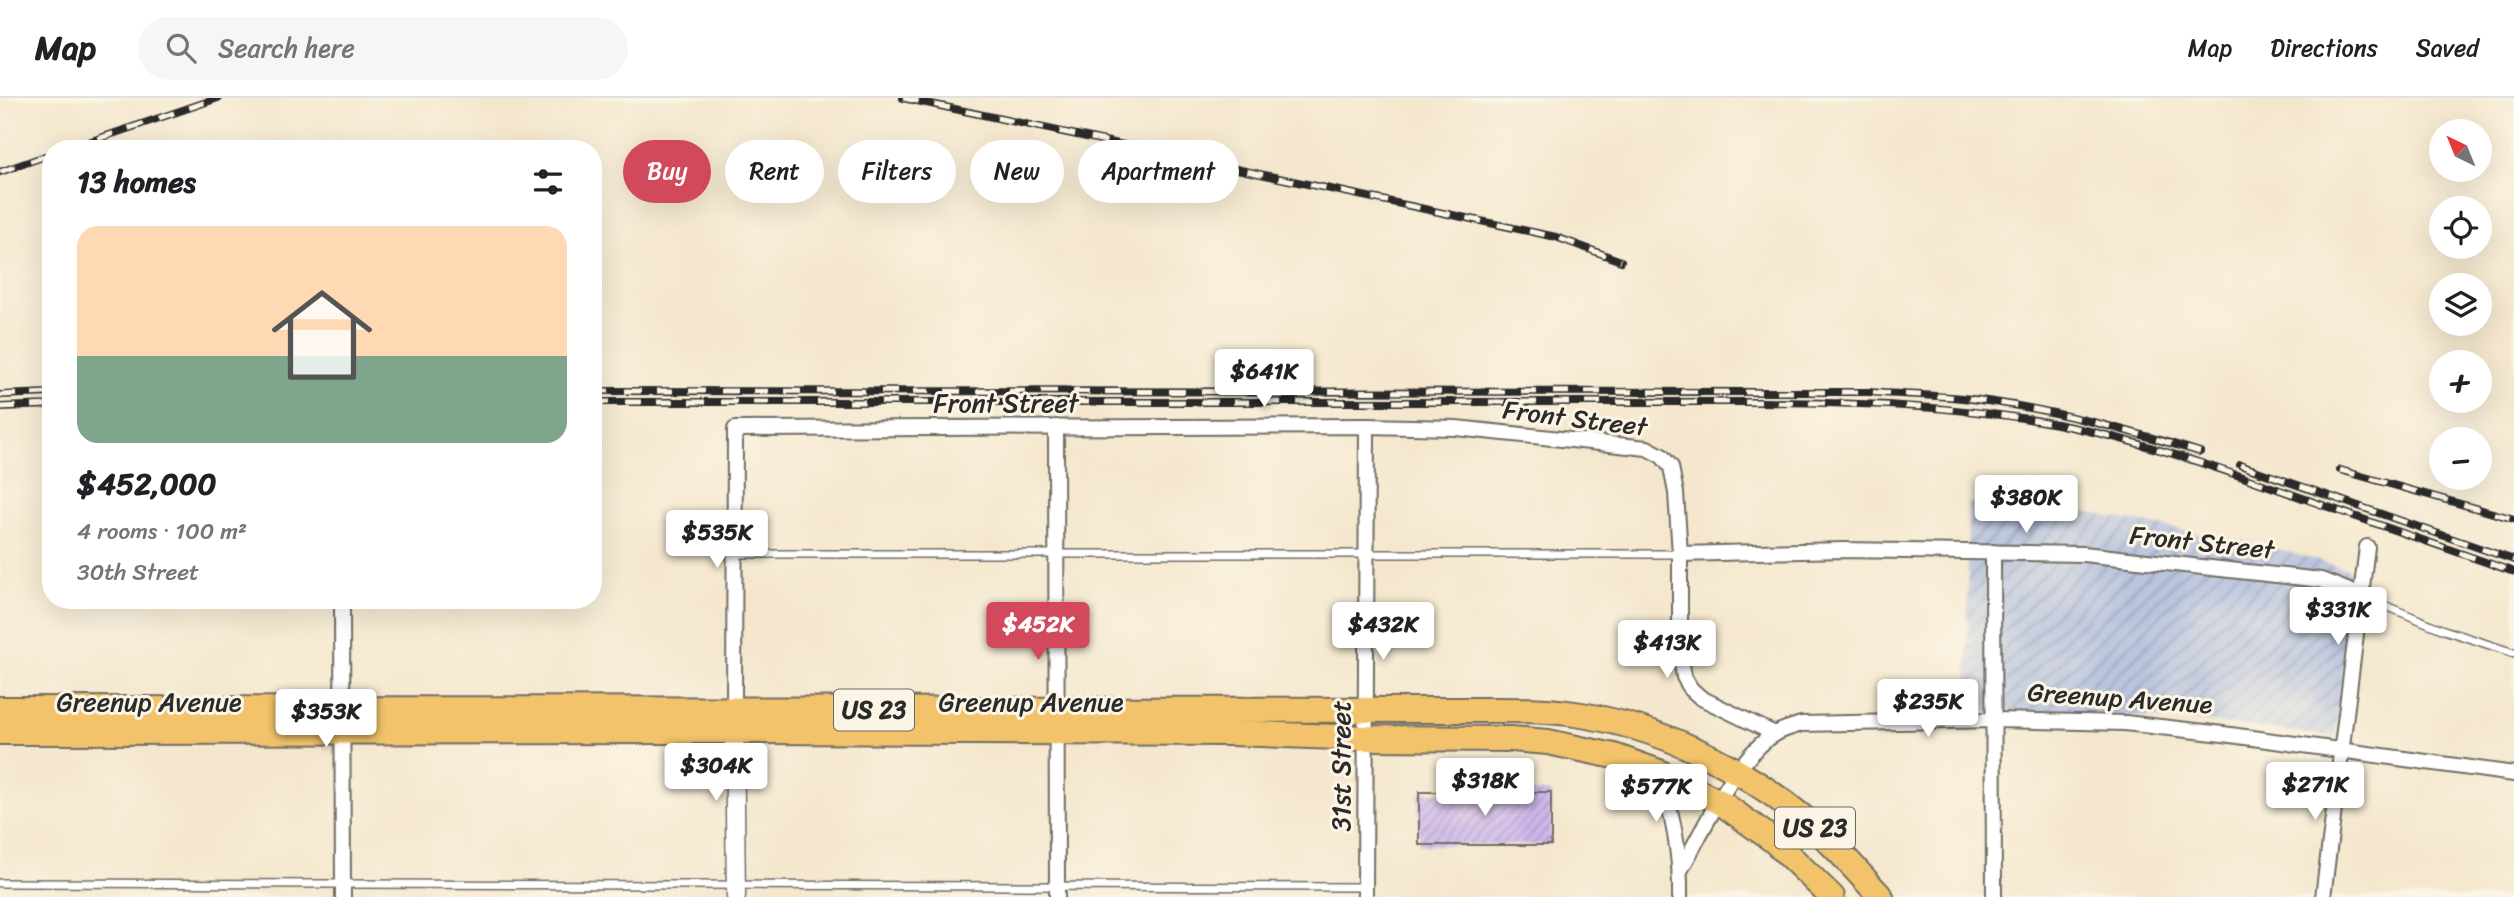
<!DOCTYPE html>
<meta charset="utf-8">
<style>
:root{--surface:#fff;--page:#f6f6f6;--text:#202124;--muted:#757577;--line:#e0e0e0;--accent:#d1495b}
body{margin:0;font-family:Sriracha,sans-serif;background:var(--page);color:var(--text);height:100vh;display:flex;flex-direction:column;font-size:26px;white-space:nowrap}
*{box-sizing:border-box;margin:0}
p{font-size:23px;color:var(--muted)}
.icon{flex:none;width:38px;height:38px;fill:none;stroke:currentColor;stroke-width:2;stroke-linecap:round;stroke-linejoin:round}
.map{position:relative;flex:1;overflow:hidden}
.drawer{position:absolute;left:42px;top:42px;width:560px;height:469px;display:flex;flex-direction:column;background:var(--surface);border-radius:28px;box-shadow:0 7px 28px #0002}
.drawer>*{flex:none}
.hud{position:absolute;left:623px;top:42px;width:665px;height:63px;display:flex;gap:14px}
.needle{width:46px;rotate:317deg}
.buttons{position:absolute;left:2429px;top:21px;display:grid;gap:14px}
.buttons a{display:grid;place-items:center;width:63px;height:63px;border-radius:50%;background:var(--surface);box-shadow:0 7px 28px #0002;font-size:35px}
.price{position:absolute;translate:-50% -60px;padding:0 16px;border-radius:7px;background:#fff;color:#222;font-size:23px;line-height:46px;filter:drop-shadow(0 2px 4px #0008)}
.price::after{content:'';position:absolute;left:50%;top:42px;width:21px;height:16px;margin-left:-10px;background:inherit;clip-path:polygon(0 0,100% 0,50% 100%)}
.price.on{background:var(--accent);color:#fff}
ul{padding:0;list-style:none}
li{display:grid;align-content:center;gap:14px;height:371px;padding:0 35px}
li span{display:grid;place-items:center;height:217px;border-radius:21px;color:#555}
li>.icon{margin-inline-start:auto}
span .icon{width:126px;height:126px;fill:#fffc;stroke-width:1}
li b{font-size:30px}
h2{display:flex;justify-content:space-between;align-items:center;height:84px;padding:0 35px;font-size:30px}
.chip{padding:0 24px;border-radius:32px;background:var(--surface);box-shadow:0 7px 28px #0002;font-size:24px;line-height:63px}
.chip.on{background:var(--accent);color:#fff}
header{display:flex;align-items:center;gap:42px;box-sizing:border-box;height:98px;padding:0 35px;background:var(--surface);border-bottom:2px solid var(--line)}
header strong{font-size:33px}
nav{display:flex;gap:38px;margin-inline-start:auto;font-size:24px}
.search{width:490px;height:63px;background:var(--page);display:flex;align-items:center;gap:18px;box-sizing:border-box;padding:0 24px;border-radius:38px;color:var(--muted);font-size:26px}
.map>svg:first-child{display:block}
.industrial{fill:url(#industrial-furrows)}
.building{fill:url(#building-hatch)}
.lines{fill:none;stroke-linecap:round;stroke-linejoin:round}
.service-casing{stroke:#716d64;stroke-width:10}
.minor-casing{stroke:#716d64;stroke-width:18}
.tertiary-casing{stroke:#716d64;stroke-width:21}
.trunk-casing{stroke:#716d64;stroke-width:28}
.service{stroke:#fff;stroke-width:7}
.minor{stroke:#fff;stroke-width:14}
.tertiary{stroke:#fff;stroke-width:18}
.trunk{stroke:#f2c36a;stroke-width:24}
.rail-casing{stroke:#2b2b2b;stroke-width:8}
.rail{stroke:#fcf5e5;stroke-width:5;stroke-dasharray:16;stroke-linecap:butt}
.labels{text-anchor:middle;stroke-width:6;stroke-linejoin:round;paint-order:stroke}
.shield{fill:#fcf5e5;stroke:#6a6863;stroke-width:2}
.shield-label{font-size:24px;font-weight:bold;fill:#2b2b2b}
.street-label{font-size:26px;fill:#2b2b2b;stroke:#fcf5e5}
</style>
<header>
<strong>Map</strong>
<div class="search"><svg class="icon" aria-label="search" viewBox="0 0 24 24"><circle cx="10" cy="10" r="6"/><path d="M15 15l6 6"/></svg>Search here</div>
<nav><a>Map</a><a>Directions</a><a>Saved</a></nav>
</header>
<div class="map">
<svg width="2514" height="799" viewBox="0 0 2514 799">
<defs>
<pattern id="industrial-furrows" width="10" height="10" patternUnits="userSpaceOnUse" patternTransform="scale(1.75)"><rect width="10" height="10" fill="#b9c4de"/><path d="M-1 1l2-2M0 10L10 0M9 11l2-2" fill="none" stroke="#979fb4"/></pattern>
<pattern id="building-hatch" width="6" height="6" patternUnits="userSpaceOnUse" patternTransform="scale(1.75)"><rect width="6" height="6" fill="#cdb7ec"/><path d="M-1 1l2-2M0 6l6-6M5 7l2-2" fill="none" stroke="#a795bf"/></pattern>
</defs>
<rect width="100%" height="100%" fill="#fcf5e5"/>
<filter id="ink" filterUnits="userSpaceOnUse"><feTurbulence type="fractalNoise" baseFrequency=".0143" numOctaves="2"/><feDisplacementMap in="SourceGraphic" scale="14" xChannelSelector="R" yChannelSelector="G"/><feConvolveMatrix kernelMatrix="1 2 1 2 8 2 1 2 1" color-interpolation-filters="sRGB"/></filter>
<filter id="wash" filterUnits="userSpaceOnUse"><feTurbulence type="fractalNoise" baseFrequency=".00686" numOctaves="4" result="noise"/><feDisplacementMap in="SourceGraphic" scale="28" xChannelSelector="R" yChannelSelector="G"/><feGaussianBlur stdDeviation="1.57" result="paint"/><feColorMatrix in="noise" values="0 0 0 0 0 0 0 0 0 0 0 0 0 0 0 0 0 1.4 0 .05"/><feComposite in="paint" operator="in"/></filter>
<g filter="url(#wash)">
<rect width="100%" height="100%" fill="#f4e7cd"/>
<polygon class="industrial" points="1968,405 2064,410 2271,449 2353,473 2336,639 2175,620 1967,612"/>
<g id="blocks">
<rect class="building" x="1419" y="694" width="132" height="53"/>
</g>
</g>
<g filter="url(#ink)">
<use href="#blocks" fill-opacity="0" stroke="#716d64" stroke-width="2"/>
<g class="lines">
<defs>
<g id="service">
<polyline points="735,456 1680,456"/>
<polyline points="2362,498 2444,532 2514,555"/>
<polyline points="0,785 1364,789"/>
</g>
<g id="minor">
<polyline points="1056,329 1057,799"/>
<polyline points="1993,454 1994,799"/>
<polyline points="1680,456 1844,452 2083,456 2321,482 2362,498"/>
<polyline points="342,502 343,799"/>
<polyline points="734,612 735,331 1367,328 1456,330 1647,350 1662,358 1671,369 1676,395 1680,456 1680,554 1684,579 1691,591 1701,600 1775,636"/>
<path d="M1659 674C1673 716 1681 755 1680 799"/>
<path d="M1681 771C1703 733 1737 657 1775 636 1783 631 1793 629 1801 626L1995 622 2125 625 2223 636 2514 676"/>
<polyline points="1365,799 1367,328"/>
<polyline points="2323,799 2367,449"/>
</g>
<polyline id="tertiary" points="734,622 736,799"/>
<g id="trunk">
<path d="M0 611 1468 612C1504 612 1540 611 1575 616 1659 628 1742 668 1806 722 1834 745 1856 773 1881 799"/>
<polyline points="0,634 734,633 1231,635 1365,640 1511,641 1548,644 1614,658 1659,674 1720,704 1774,743 1832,799"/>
</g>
</defs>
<use href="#service" class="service-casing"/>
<use href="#minor" class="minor-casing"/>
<use href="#tertiary" class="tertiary-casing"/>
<use href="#trunk" class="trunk-casing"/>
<use href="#service" class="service"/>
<use href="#minor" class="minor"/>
<use href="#tertiary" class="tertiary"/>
<use href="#trunk" class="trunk"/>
<defs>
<g id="rail">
<polyline points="903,0 1556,139 1621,163"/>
<polyline points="68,51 218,0"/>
<polyline points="0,74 51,56"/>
<path d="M593 293 1867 294C1905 297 1943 297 1980 302 2055 312 2127 332 2200 354"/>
<polyline points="0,297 51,295"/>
<path d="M593 304H1761C1854 305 1948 307 2040 323 2127 338 2212 368 2294 397 2367 423 2441 448 2514 474"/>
<polyline points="0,309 51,307"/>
<polyline points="2240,367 2514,462"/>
<polyline points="2340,372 2514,421"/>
</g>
</defs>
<use href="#rail" class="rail-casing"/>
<use href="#rail" class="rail"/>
</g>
</g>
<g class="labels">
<g class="shield">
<rect x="834" y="591.5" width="80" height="41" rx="5"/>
<rect x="1775" y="709.5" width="80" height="41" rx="5"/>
</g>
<g class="shield-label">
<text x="874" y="620">US 23</text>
<text x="1815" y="738">US 23</text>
</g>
<g class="street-label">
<text x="1006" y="314">Front Street</text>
<text transform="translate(1575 320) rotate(7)" y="9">Front Street</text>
<text transform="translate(2202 444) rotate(6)" y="9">Front Street</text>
<text transform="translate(2120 600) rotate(4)" y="9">Greenup Avenue</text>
<text x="149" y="613">Greenup Avenue</text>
<text x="1031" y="613">Greenup Avenue</text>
<text transform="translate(1341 668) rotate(-90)" y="9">31st Street</text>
</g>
</g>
</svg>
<div class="buttons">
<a><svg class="needle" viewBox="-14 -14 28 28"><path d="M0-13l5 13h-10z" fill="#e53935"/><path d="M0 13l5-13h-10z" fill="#757577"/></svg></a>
<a><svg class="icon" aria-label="locate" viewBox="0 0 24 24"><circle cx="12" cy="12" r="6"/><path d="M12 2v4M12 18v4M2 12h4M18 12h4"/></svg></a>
<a><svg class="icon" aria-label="layers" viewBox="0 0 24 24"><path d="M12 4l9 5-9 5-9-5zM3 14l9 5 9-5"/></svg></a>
<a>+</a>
<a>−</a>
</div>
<b class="price" style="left:1264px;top:311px">$641K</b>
<b class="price" style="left:2026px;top:437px">$380K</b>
<b class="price" style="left:717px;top:472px">$535K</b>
<b class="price" style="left:2338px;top:549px">$331K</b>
<b class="price on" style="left:1038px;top:564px">$452K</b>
<b class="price" style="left:1383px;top:564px">$432K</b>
<b class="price" style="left:1667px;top:582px">$413K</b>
<b class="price" style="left:1928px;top:641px">$235K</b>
<b class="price" style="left:326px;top:651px">$353K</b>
<b class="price" style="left:716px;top:705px">$304K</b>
<b class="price" style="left:1485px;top:720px">$318K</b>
<b class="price" style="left:2315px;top:724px">$271K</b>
<b class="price" style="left:1656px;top:726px">$577K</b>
<div class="hud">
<a class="chip on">Buy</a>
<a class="chip">Rent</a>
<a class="chip">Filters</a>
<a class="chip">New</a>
<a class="chip">Apartment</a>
</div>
<section class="drawer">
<h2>13 homes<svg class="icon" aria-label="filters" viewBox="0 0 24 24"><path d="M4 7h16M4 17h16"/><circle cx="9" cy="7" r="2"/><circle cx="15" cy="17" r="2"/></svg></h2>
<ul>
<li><span style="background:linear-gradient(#ffd9b3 60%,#7fa58c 0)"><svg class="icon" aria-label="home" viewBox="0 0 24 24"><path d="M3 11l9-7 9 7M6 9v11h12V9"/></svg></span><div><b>$452,000</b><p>4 rooms · 100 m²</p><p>30th Street</p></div></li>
</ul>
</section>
</div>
